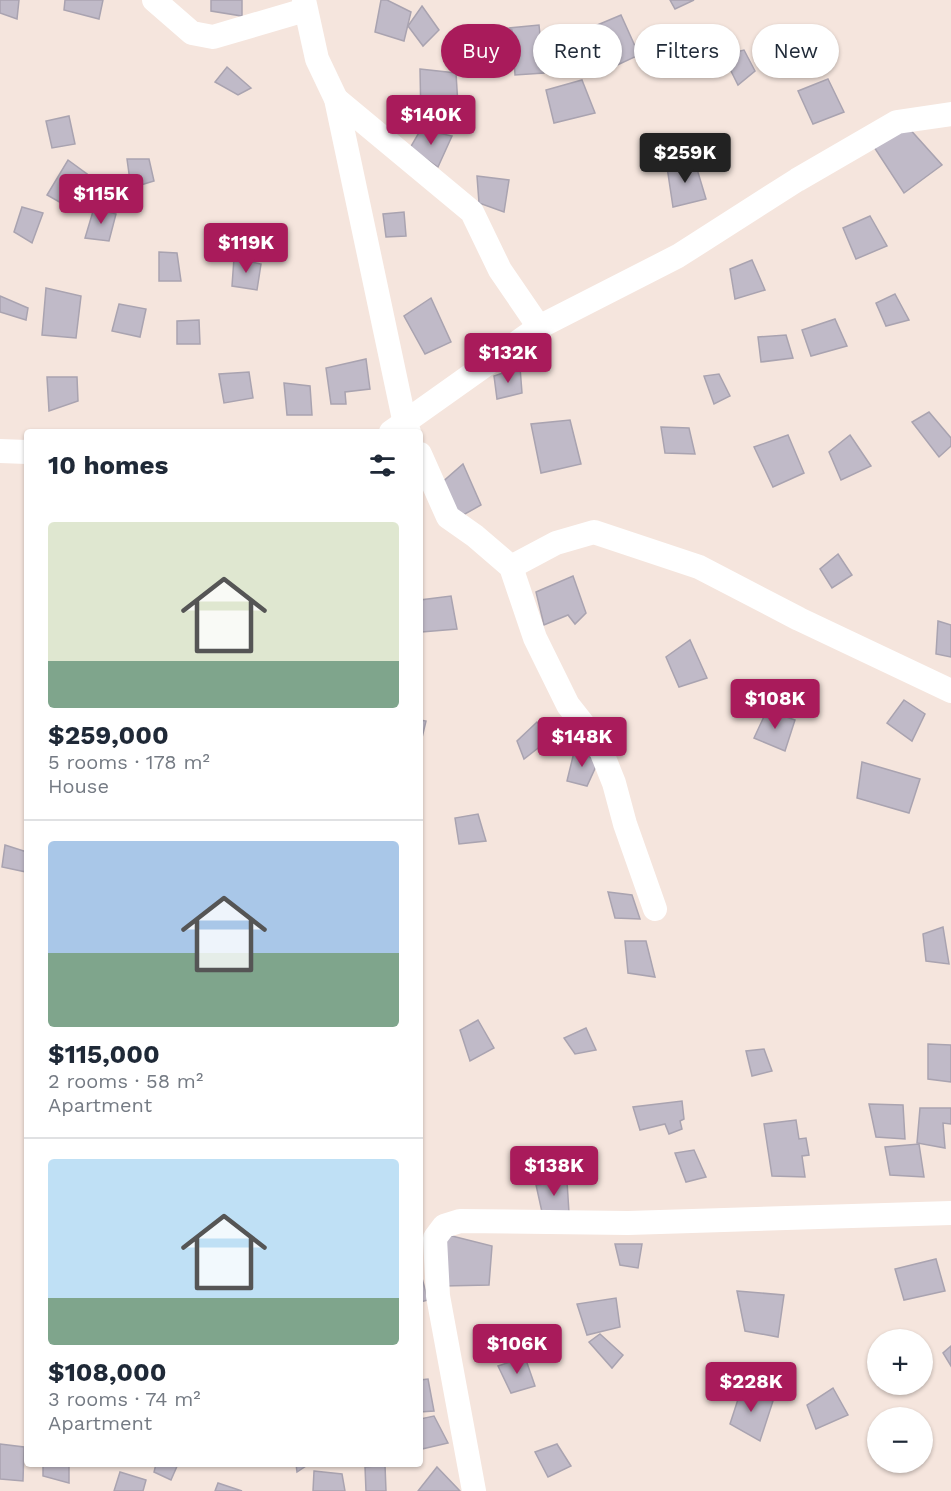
<!DOCTYPE html>
<meta charset="utf-8">
<style>
:root{--surface:#fff;--page:#f6f6f7;--text:#1f2937;--muted:#747a83;--line:#e0e1e3;--accent:#a91b5b}
body{margin:0;font-family:"Work Sans",sans-serif;background:var(--page);color:var(--text);height:100vh;display:flex;flex-direction:column;font-size:22px;white-space:nowrap}
*{box-sizing:border-box;margin:0}
p{font-size:20px;color:var(--muted)}
.icon{flex:none;width:33px;height:33px;fill:none;stroke:currentColor;stroke-width:2;stroke-linecap:round;stroke-linejoin:round}
.map{position:relative;flex:1;overflow:hidden}
.sheet{position:absolute;left:24px;top:429px;width:399px;height:1038px;display:flex;flex-direction:column;background:var(--surface);border-radius:6px;box-shadow:0 2px 4px #0004}
.sheet>*{flex:none}
.hud{position:absolute;left:441px;top:24px;width:420px;height:54px;display:flex;gap:12px}
.buttons{position:absolute;left:867px;top:1329px;display:grid;gap:12px}
.buttons a{display:grid;place-items:center;width:66px;height:66px;border-radius:50%;background:var(--surface);box-shadow:0 2px 4px #0004;font-size:30px}
.price{position:absolute;translate:-50% -51px;padding:0 14px;border-radius:6px;background:var(--accent);color:#fff;font-size:20px;line-height:39px;filter:drop-shadow(0 2px 3px #0008)}
.price::after{content:'';position:absolute;left:50%;top:36px;width:18px;height:14px;margin-left:-9px;background:inherit;clip-path:polygon(0 0,100% 0,50% 100%)}
.price.selected{background:#222;color:#fff}
ul{padding:0;list-style:none}
li{display:grid;align-content:center;gap:12px;height:318px;padding:0 24px}
li+li{border-top:2px solid var(--line)}
li span{display:grid;place-items:center;height:186px;border-radius:6px;color:#555}
li>.icon{margin-inline-start:auto}
span .icon{width:108px;height:108px;fill:#fffc;stroke-width:1}
li b{font-size:26px}
h2{display:flex;justify-content:space-between;align-items:center;height:72px;padding:0 24px;font-size:26px}
.chip{padding:0 21px;border-radius:27px;background:var(--surface);box-shadow:0 2px 4px #0004;font-size:21px;line-height:54px}
.chip.selected{background:var(--accent);color:#fff}
.map>svg:first-child{display:block}
.building{fill:#c0bac8;stroke:#a9a3b0;stroke-width:1.5}
.lines{fill:none;stroke-linecap:round;stroke-linejoin:round}
.minor{stroke:#fff;stroke-width:24}
</style>
<div class="map">
<svg width="951" height="1491" viewBox="0 0 951 1491">
<rect width="100%" height="100%" fill="#f5e5dd"/>
<g class="building">
<polygon points="0,0 19,0 17,19 0,13"/>
<polygon points="65,0 103,0 99,19 64,10"/>
<polygon points="211,0 242,0 242,16 211,11"/>
<polygon points="381,0 387,0 411,12 404,41 375,32"/>
<polygon points="670,0 694,0 675,9"/>
<polygon points="422,6 439,30 423,46 408,26"/>
<polygon points="621,15 639,55 611,68 595,26"/>
<polygon points="539,25 544,73 515,75 512,30 509,28"/>
<polygon points="744,50 755,71 738,85 723,55"/>
<polygon points="227,67 251,88 238,95 215,82"/>
<polygon points="420,69 456,73 459,122 421,121"/>
<polygon points="828,79 844,112 813,124 798,91"/>
<polygon points="582,80 595,113 554,123 546,90"/>
<polygon points="69,116 75,144 52,148 46,121"/>
<polygon points="907,126 942,165 904,193 874,147"/>
<polygon points="421,129 452,136 438,167 410,148"/>
<polygon points="127,159 149,159 154,181 131,188"/>
<polygon points="694,159 706,199 673,207 667,167"/>
<polygon points="68,160 87,174 63,204 47,195"/>
<polygon points="477,176 509,180 504,212 479,203"/>
<polygon points="22,207 43,213 32,243 14,232"/>
<polygon points="94,208 116,214 109,241 85,238"/>
<polygon points="404,212 406,236 386,237 383,214"/>
<polygon points="870,216 887,246 856,259 843,228"/>
<polygon points="159,252 177,253 181,281 159,281"/>
<polygon points="234,258 261,264 257,290 232,286"/>
<polygon points="752,260 765,290 735,299 730,269"/>
<polygon points="46,288 81,296 76,338 42,335"/>
<polygon points="895,294 909,320 886,326 876,303"/>
<polygon points="0,296 28,308 26,320 0,312"/>
<polygon points="431,298 451,342 425,354 404,316"/>
<polygon points="119,304 146,309 140,337 112,331"/>
<polygon points="835,319 847,346 811,356 802,330"/>
<polygon points="199,320 200,344 177,344 177,321"/>
<polygon points="786,335 793,358 761,362 758,337"/>
<polygon points="366,359 370,389 345,392 346,404 331,404 326,368"/>
<polygon points="520,367 522,393 497,399 494,376"/>
<polygon points="249,372 253,398 224,403 219,374"/>
<polygon points="719,374 730,396 714,404 704,376"/>
<polygon points="47,377 77,377 78,401 49,411"/>
<polygon points="284,383 310,386 312,415 287,415"/>
<polygon points="929,412 951,438 951,446 939,457 912,422"/>
<polygon points="570,420 581,464 541,473 531,424"/>
<polygon points="661,427 689,428 695,454 665,453"/>
<polygon points="788,435 804,473 773,487 754,447"/>
<polygon points="850,435 871,466 841,480 829,452"/>
<polygon points="463,464 481,505 456,519 439,485"/>
<polygon points="838,554 852,575 832,588 820,569"/>
<polygon points="573,576 586,613 575,624 568,615 544,625 536,592"/>
<polygon points="451,596 457,629 422,632 420,600"/>
<polygon points="938,621 951,625 951,657 936,654"/>
<polygon points="690,640 707,678 679,687 666,657"/>
<polygon points="904,700 925,714 912,741 887,723"/>
<polygon points="767,710 795,720 785,751 754,738"/>
<polygon points="420,720 426,721 420,746"/>
<polygon points="537,722 551,738 524,759 517,741"/>
<polygon points="575,748 598,762 587,786 567,781"/>
<polygon points="862,762 920,779 909,813 857,798"/>
<polygon points="478,814 486,841 459,844 455,818"/>
<polygon points="5,845 27,852 26,872 2,867"/>
<polygon points="608,892 632,895 640,919 615,918"/>
<polygon points="943,927 949,964 926,961 923,934"/>
<polygon points="625,941 646,941 655,977 628,973"/>
<polygon points="478,1020 494,1048 470,1061 460,1030"/>
<polygon points="586,1028 596,1050 575,1054 564,1038"/>
<polygon points="928,1044 951,1045 951,1082 928,1079"/>
<polygon points="764,1049 772,1071 752,1076 746,1051"/>
<polygon points="682,1101 684,1119 680,1121 682,1129 669,1134 665,1124 640,1130 633,1107"/>
<polygon points="869,1104 903,1105 905,1139 876,1137"/>
<polygon points="920,1108 951,1108 951,1124 943,1123 945,1148 917,1143"/>
<polygon points="796,1120 799,1139 806,1138 809,1155 802,1156 805,1177 772,1176 764,1124"/>
<polygon points="919,1144 924,1177 890,1175 885,1147"/>
<polygon points="694,1150 706,1177 686,1182 675,1153"/>
<polygon points="567,1181 569,1213 542,1212 536,1185"/>
<polygon points="444,1234 492,1246 489,1285 444,1286"/>
<polygon points="615,1244 642,1244 638,1268 620,1265"/>
<polygon points="936,1259 945,1291 904,1300 895,1269"/>
<polygon points="420,1271 428,1300 420,1302"/>
<polygon points="737,1291 784,1295 778,1337 745,1331"/>
<polygon points="616,1298 620,1327 587,1335 577,1304"/>
<polygon points="600,1334 623,1355 612,1368 589,1342"/>
<polygon points="951,1346 951,1366 943,1353"/>
<polygon points="525,1357 535,1386 511,1393 498,1366"/>
<polygon points="428,1379 434,1411 420,1412 420,1380"/>
<polygon points="742,1387 773,1401 760,1441 730,1424"/>
<polygon points="833,1388 848,1415 816,1429 807,1405"/>
<polygon points="434,1416 448,1443 422,1449 420,1419"/>
<polygon points="0,1444 24,1447 23,1481 0,1479"/>
<polygon points="557,1444 571,1466 548,1477 535,1452"/>
<polygon points="43,1464 69,1464 69,1483 43,1476"/>
<polygon points="156,1464 178,1464 171,1480 154,1472"/>
<polygon points="296,1464 309,1464 297,1472"/>
<polygon points="385,1465 386,1491 366,1491 365,1467"/>
<polygon points="437,1467 460,1491 418,1491"/>
<polygon points="314,1471 342,1474 345,1491 313,1491"/>
<polygon points="120,1472 146,1480 143,1491 114,1491"/>
<polygon points="218,1483 242,1491 215,1491"/>
</g>
<g class="lines">
<g class="minor">
<polyline points="154,0 192,33 213,37 305,10"/>
<polyline points="304,0 317,59 336,99 405,424 409,432"/>
<polyline points="336,99 472,212 500,270 539,327"/>
<polyline points="391,432 539,327 678,256 797,180 897,122 951,114"/>
<polyline points="0,451 27,452"/>
<polyline points="420,454 448,517 475,536 511,567 535,638 568,705 598,743 614,783 625,824 655,909"/>
<polyline points="511,567 556,543 594,532 699,567 799,619 951,691"/>
<polyline points="474,1491 438,1296 435,1238 444,1226 460,1221 628,1223 951,1213"/>
</g>
</g>
</svg>
<div class="buttons">
<a>+</a>
<a>−</a>
</div>
<b class="price" style="left:431px;top:146px">$140K</b>
<b class="price selected" style="left:685px;top:184px">$259K</b>
<b class="price" style="left:101px;top:225px">$115K</b>
<b class="price" style="left:246px;top:274px">$119K</b>
<b class="price" style="left:508px;top:384px">$132K</b>
<b class="price" style="left:775px;top:730px">$108K</b>
<b class="price" style="left:582px;top:768px">$148K</b>
<b class="price" style="left:554px;top:1197px">$138K</b>
<b class="price" style="left:517px;top:1375px">$106K</b>
<b class="price" style="left:751px;top:1413px">$228K</b>
<div class="hud">
<a class="chip selected">Buy</a>
<a class="chip">Rent</a>
<a class="chip">Filters</a>
<a class="chip">New</a>
</div>
<section class="sheet">
<h2>10 homes<svg class="icon" aria-label="filters" viewBox="0 0 24 24"><path d="M4 7h16M4 17h16"/><circle cx="9" cy="7" r="2"/><circle cx="15" cy="17" r="2"/></svg></h2>
<ul>
<li><span style="background:linear-gradient(#dfe7d0 75%,#7fa58c 0)"><svg class="icon" aria-label="home" viewBox="0 0 24 24"><path d="M3 11l9-7 9 7M6 9v11h12V9"/></svg></span><div><b>$259,000</b><p>5 rooms · 178 m²</p><p>House</p></div></li>
<li><span style="background:linear-gradient(#a9c7e8 60%,#7fa58c 0)"><svg class="icon" aria-label="home" viewBox="0 0 24 24"><path d="M3 11l9-7 9 7M6 9v11h12V9"/></svg></span><div><b>$115,000</b><p>2 rooms · 58 m²</p><p>Apartment</p></div></li>
<li><span style="background:linear-gradient(#bfe0f5 75%,#7fa58c 0)"><svg class="icon" aria-label="home" viewBox="0 0 24 24"><path d="M3 11l9-7 9 7M6 9v11h12V9"/></svg></span><div><b>$108,000</b><p>3 rooms · 74 m²</p><p>Apartment</p></div></li>
</ul>
</section>
</div>
